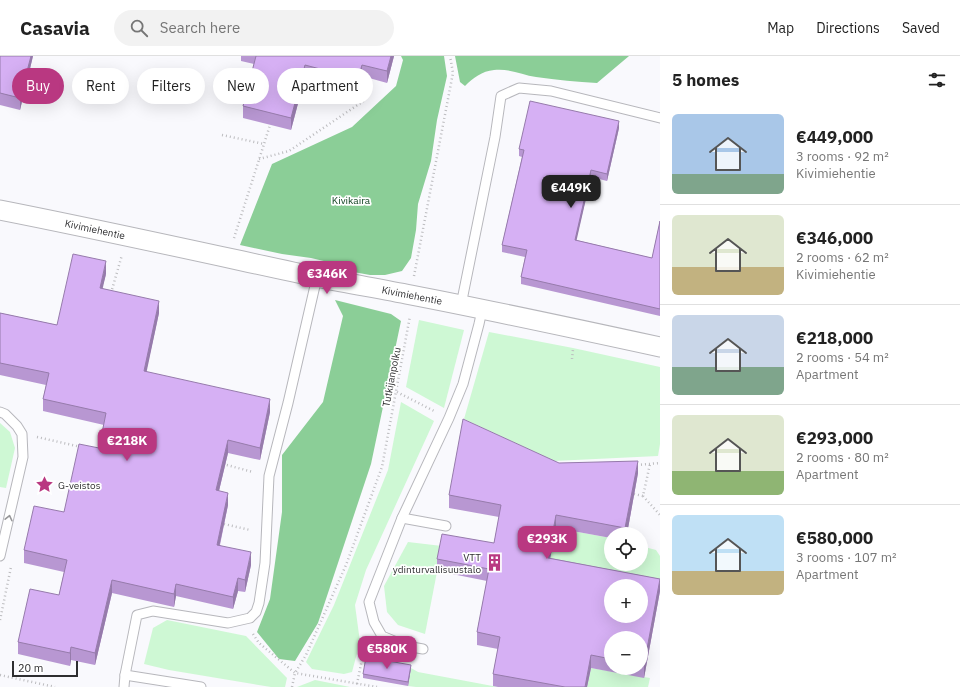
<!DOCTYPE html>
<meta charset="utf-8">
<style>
:root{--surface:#fff;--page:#f2f2f2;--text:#222;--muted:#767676;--line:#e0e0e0;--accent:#b93881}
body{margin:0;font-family:"IBM Plex Sans",sans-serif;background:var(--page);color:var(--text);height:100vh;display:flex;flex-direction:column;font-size:15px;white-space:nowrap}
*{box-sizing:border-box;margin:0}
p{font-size:13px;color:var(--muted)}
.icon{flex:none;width:22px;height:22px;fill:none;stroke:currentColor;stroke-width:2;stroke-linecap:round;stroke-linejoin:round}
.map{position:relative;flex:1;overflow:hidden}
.panel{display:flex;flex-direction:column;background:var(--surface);width:300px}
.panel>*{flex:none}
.top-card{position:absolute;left:12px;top:12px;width:380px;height:36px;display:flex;gap:8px}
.buttons{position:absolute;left:604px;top:471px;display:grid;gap:8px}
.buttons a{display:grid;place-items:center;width:44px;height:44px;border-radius:50%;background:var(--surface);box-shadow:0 4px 16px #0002;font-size:20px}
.scale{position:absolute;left:12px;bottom:10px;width:66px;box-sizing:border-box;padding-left:4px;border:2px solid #2e2e30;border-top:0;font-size:11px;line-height:14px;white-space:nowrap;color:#2e2e30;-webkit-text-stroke:3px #fff;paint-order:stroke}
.price{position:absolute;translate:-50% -34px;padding:0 9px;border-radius:8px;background:var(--accent);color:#fff;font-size:13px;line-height:26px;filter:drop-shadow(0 1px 2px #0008)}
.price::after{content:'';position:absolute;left:50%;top:24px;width:12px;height:9px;margin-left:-6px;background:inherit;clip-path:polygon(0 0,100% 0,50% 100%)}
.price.on{background:#222;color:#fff}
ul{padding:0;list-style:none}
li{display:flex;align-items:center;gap:12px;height:100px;padding:0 12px}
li+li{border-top:1px solid var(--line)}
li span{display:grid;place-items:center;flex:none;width:112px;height:80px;border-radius:6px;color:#555}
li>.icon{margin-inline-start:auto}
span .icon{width:48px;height:48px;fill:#fffc;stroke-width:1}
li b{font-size:17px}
h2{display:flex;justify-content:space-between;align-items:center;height:48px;padding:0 12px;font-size:17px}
.pill{padding:0 14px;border-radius:18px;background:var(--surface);box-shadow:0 4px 16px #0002;font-size:14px;line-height:36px}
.pill.on{background:var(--accent);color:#fff}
header{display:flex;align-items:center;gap:24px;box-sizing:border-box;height:56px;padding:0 20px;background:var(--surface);border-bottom:1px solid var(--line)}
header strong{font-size:19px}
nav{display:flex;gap:22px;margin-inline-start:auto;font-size:14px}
.search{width:280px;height:36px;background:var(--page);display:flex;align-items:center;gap:10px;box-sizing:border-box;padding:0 14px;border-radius:22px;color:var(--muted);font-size:15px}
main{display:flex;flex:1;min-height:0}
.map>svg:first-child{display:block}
.green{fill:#cef8d4}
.forest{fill:#8bce97}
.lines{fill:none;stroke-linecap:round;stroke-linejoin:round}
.lane-casing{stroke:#b7b7bc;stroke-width:11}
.street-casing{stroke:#b7b7bc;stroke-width:21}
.path{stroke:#bcbcbf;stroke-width:2.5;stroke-dasharray:1 3;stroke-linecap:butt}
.lane{stroke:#fff;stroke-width:9}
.street{stroke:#fff;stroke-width:19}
.wall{fill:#b897d2;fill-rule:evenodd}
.shaded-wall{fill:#967bab}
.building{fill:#d6b0f4;stroke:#967bab;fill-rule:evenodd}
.oneway{stroke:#969698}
.labels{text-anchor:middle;stroke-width:3.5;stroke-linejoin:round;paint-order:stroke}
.park-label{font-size:10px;fill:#093c1a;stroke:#fff}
.street-label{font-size:10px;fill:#2e2e30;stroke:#fff}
.poi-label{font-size:10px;fill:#2e2e30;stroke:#fff;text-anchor:start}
</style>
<header>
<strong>Casavia</strong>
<div class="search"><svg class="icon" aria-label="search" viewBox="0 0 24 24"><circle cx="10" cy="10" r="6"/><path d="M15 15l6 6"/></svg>Search here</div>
<nav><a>Map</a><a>Directions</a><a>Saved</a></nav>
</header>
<main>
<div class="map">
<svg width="660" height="631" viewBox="0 0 660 631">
<rect width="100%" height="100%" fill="#f9f9fd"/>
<g class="green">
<polygon points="419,264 464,274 444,352 406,331"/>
<polygon points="489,276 573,292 660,311 660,388 658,400 554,405 464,363"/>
<polygon points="401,346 434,365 366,514 355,549 360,586 352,616 344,618 312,613 306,606 334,549 388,414"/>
<polygon points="0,367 10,376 15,392 6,432 0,431"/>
<polygon points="556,472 611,482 611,508 641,508 641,490 656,494 660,500 660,529 548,514"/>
<polygon points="408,486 442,490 425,578 398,569 387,556 384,530"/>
<polygon points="167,564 246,580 287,622 285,631 271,631 169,614 144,608 153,572"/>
<polygon points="411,612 418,616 498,631 416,631 408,630"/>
<polygon points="591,612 650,622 648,631 587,631"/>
<polygon points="315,624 350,631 297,631"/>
</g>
<g class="forest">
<polygon points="401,0 444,0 447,20 437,64 431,105 418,148 416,174 411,202 402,215 385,219 370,219 348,215 328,206 311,202 282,198 240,189 272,108 352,71 396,30 403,4"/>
<path d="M455 0H629L597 27C577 26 557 24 536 21 522 19 508 12 494 14 482 15 473 22 465 30L460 26Z"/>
<polygon points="335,244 391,258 401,265 371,408 318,567 295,605 279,603 257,576 270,543 282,456 282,399 323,346 343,260"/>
</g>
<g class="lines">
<defs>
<g id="lane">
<polyline points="461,249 495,81 501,40 519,32 551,35 660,62"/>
<polyline points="0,356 5,358 17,370 22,378 23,401 0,500"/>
<polyline points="402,462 446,470"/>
<polyline points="423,593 406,590 382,580 374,566 369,546 402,462 449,362 463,328 479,268 482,254"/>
<polyline points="125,619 137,559 153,555 228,567 250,562 256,556 259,547 265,507 269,420 288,347 317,221"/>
<polyline points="124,631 125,619 201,631"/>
</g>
<path id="street" d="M0 154C107 175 214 199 321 222 351 228 381 233 411 239 494 255 577 273 660 291"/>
</defs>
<use href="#lane" class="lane-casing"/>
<use href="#street" class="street-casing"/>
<g class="path">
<polyline points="222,79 264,88 270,69"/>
<polyline points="259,103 289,95 365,44"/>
<polyline points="234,182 264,88"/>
<polyline points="414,220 453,17 450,0"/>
<polyline points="111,237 122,199"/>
<polyline points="572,303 573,293"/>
<polyline points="397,336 436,356"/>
<polyline points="37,381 81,391"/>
<polyline points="223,408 253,416"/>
<polyline points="637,409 660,407"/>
<polyline points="634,438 643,440 650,408"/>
<polyline points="643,440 660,459"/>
<polyline points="224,468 250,474"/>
<polyline points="0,564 11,511"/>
<polyline points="253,578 259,587 295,617 377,631"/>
<polyline points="0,619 55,631"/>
<polyline points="357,628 366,583"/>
<polyline points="292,631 295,617 306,599 346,509 382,411 410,260"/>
</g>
<use href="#lane" class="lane"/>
<use href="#street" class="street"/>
</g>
<g class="wall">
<polygon points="0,0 33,0 20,54 0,49"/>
<polygon points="241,0 394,0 387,27 362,20 358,34 305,21 291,74 243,62 243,50 254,8 241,5"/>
<polygon points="619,72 607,125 591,121 576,184 652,202 660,165 660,260 521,228 521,221 525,201 502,196 502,189 522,101 519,100 519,93"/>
<polygon points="106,218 102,232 159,257 146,316 270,356 260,404 228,397 219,435 228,449 220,489 251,509 245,536 238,535 233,553 176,540 174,551 112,537 95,609 71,604 70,610 18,598 18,586 59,539 64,516 24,507 24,494 64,456 99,392 104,369 43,355 43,343 46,329 0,319 0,257 57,269"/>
<path d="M559 407 638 417 627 478H611V482L556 472 550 502 660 523V535L644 622 591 612 587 631H498L493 630V618L498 593 477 589V576L487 525 437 515V503L494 487 499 461 449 452V439ZM611 582H641V612H611Z"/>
<polygon points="411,612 408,630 363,622 363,618"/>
</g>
<g class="shaded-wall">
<polygon points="31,0 33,0 20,54 20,42"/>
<polygon points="391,0 394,0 387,27 387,15"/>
<polygon points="305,9 305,21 291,74 291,62"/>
<polygon points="362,9 362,20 358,34 358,23"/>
<polygon points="619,65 619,72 607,125 607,118"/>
<polygon points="591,114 591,121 575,191 575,184"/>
<polygon points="106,205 106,218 100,244 100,232"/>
<polygon points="159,245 159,257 144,328 144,315"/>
<polygon points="270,343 270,356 260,404 260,392"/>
<polygon points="228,384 228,397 216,447 216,434"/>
<polygon points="638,405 638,417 627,478 625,478 625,472"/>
<polygon points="228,437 228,449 217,501 217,489"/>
<polygon points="556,459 556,472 548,514 548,502"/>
<polygon points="251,496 251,509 245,536 245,524"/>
<polygon points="238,522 238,535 233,553 233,541"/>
<polygon points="660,523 660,535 644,622 644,609"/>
<polygon points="112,524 112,537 95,609 95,597"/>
<polygon points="176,528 176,540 174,551 174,538"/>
<polygon points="71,591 71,604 70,610 70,597"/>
<polygon points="591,599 591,612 587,631 585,631"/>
<polygon points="411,609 411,612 408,630 408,626"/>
</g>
<g class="building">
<polygon points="0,0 31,0 20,42 0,37"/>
<polygon points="256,0 391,0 387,15 362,9 358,23 305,9 291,62 243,50"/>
<polygon points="530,45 619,65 607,118 591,114 575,184 652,202 660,165 660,253 521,221 527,194 502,189 524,94 519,93"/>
<polygon points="73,198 106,205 100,232 159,245 144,315 270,343 260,392 228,384 216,434 228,437 217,489 251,496 245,524 238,522 233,541 176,528 174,538 112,524 95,597 71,591 70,597 18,586 30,533 59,539 67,504 24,494 34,450 64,456 79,388 99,392 106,357 43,343 49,317 0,307 0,257 57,269"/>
<path d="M463 363 559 407 638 405 625 472 556 459 548 502 660 523 644 609H641V582H611V603L591 599 585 631H565L493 618 500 581 477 576 489 513 437 503 442 478 494 487 501 449 449 439ZM611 530H641V560H611Z"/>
<polygon points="366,601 411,609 408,626 363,618"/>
</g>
<defs><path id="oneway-chevron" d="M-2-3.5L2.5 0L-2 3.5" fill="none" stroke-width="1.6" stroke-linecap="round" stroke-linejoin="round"/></defs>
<use class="oneway" href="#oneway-chevron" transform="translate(9 462) rotate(-77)"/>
<defs>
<symbol id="sight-bare" viewBox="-9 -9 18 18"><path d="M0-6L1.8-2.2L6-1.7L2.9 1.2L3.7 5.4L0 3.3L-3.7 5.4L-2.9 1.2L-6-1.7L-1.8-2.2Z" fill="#b93881" stroke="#fff" stroke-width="2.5" paint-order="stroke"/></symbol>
<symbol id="building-bare" viewBox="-9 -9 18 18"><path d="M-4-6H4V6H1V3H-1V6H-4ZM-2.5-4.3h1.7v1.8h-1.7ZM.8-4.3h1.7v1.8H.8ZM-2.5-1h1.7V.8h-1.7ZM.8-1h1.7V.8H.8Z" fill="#b93881" stroke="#fff" stroke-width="2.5" paint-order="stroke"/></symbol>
</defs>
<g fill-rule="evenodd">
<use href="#sight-bare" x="32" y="416" width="25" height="25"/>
<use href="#building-bare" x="482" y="494" width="25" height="25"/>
</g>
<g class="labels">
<g class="park-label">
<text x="351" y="148">Kivikaira</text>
</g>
<g class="street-label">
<text transform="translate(95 173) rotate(12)" y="4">Kivimiehentie</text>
<text transform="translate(412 239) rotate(11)" y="4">Kivimiehentie</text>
<text transform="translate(391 321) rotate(-79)" y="4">Tutkijanpolku</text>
</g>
<g class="poi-label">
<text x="58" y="433">G-veistos</text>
<text x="481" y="505" text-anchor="end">VTT<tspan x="481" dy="12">ydinturvallisuustalo</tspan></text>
</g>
</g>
</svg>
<div class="buttons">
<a><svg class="icon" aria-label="locate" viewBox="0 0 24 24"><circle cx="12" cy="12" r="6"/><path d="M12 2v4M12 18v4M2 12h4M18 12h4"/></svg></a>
<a>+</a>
<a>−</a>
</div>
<div class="scale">20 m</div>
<b class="price on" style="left:571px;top:153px">€449K</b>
<b class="price" style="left:327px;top:239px">€346K</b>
<b class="price" style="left:127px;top:406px">€218K</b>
<b class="price" style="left:547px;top:504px">€293K</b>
<b class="price" style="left:387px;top:614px">€580K</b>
<div class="top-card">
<a class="pill on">Buy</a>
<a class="pill">Rent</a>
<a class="pill">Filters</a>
<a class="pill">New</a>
<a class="pill">Apartment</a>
</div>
</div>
<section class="panel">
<h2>5 homes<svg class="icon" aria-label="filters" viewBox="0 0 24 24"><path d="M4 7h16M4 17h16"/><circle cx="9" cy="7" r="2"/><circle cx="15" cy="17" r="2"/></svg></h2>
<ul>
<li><span style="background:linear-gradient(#a9c7e8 75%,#7fa58c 0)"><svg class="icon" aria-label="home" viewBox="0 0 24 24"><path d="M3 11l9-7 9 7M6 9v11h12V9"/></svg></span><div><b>€449,000</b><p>3 rooms · 92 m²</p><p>Kivimiehentie</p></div></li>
<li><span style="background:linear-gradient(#dfe7d0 65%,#c2b280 0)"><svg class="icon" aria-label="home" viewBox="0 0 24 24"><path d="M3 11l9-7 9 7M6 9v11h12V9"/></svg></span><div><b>€346,000</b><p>2 rooms · 62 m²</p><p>Kivimiehentie</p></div></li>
<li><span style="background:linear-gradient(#c9d6e8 65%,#7fa58c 0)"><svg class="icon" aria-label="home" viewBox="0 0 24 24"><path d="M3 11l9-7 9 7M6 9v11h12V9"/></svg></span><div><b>€218,000</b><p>2 rooms · 54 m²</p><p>Apartment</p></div></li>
<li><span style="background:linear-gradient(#dfe7d0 70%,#8fb573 0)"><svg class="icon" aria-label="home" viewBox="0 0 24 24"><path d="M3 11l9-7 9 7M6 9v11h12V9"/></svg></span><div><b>€293,000</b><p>2 rooms · 80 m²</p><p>Apartment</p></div></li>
<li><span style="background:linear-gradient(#bfe0f5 70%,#c2b280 0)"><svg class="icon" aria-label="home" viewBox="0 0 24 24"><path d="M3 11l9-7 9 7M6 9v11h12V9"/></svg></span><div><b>€580,000</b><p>3 rooms · 107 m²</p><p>Apartment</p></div></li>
</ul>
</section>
</main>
